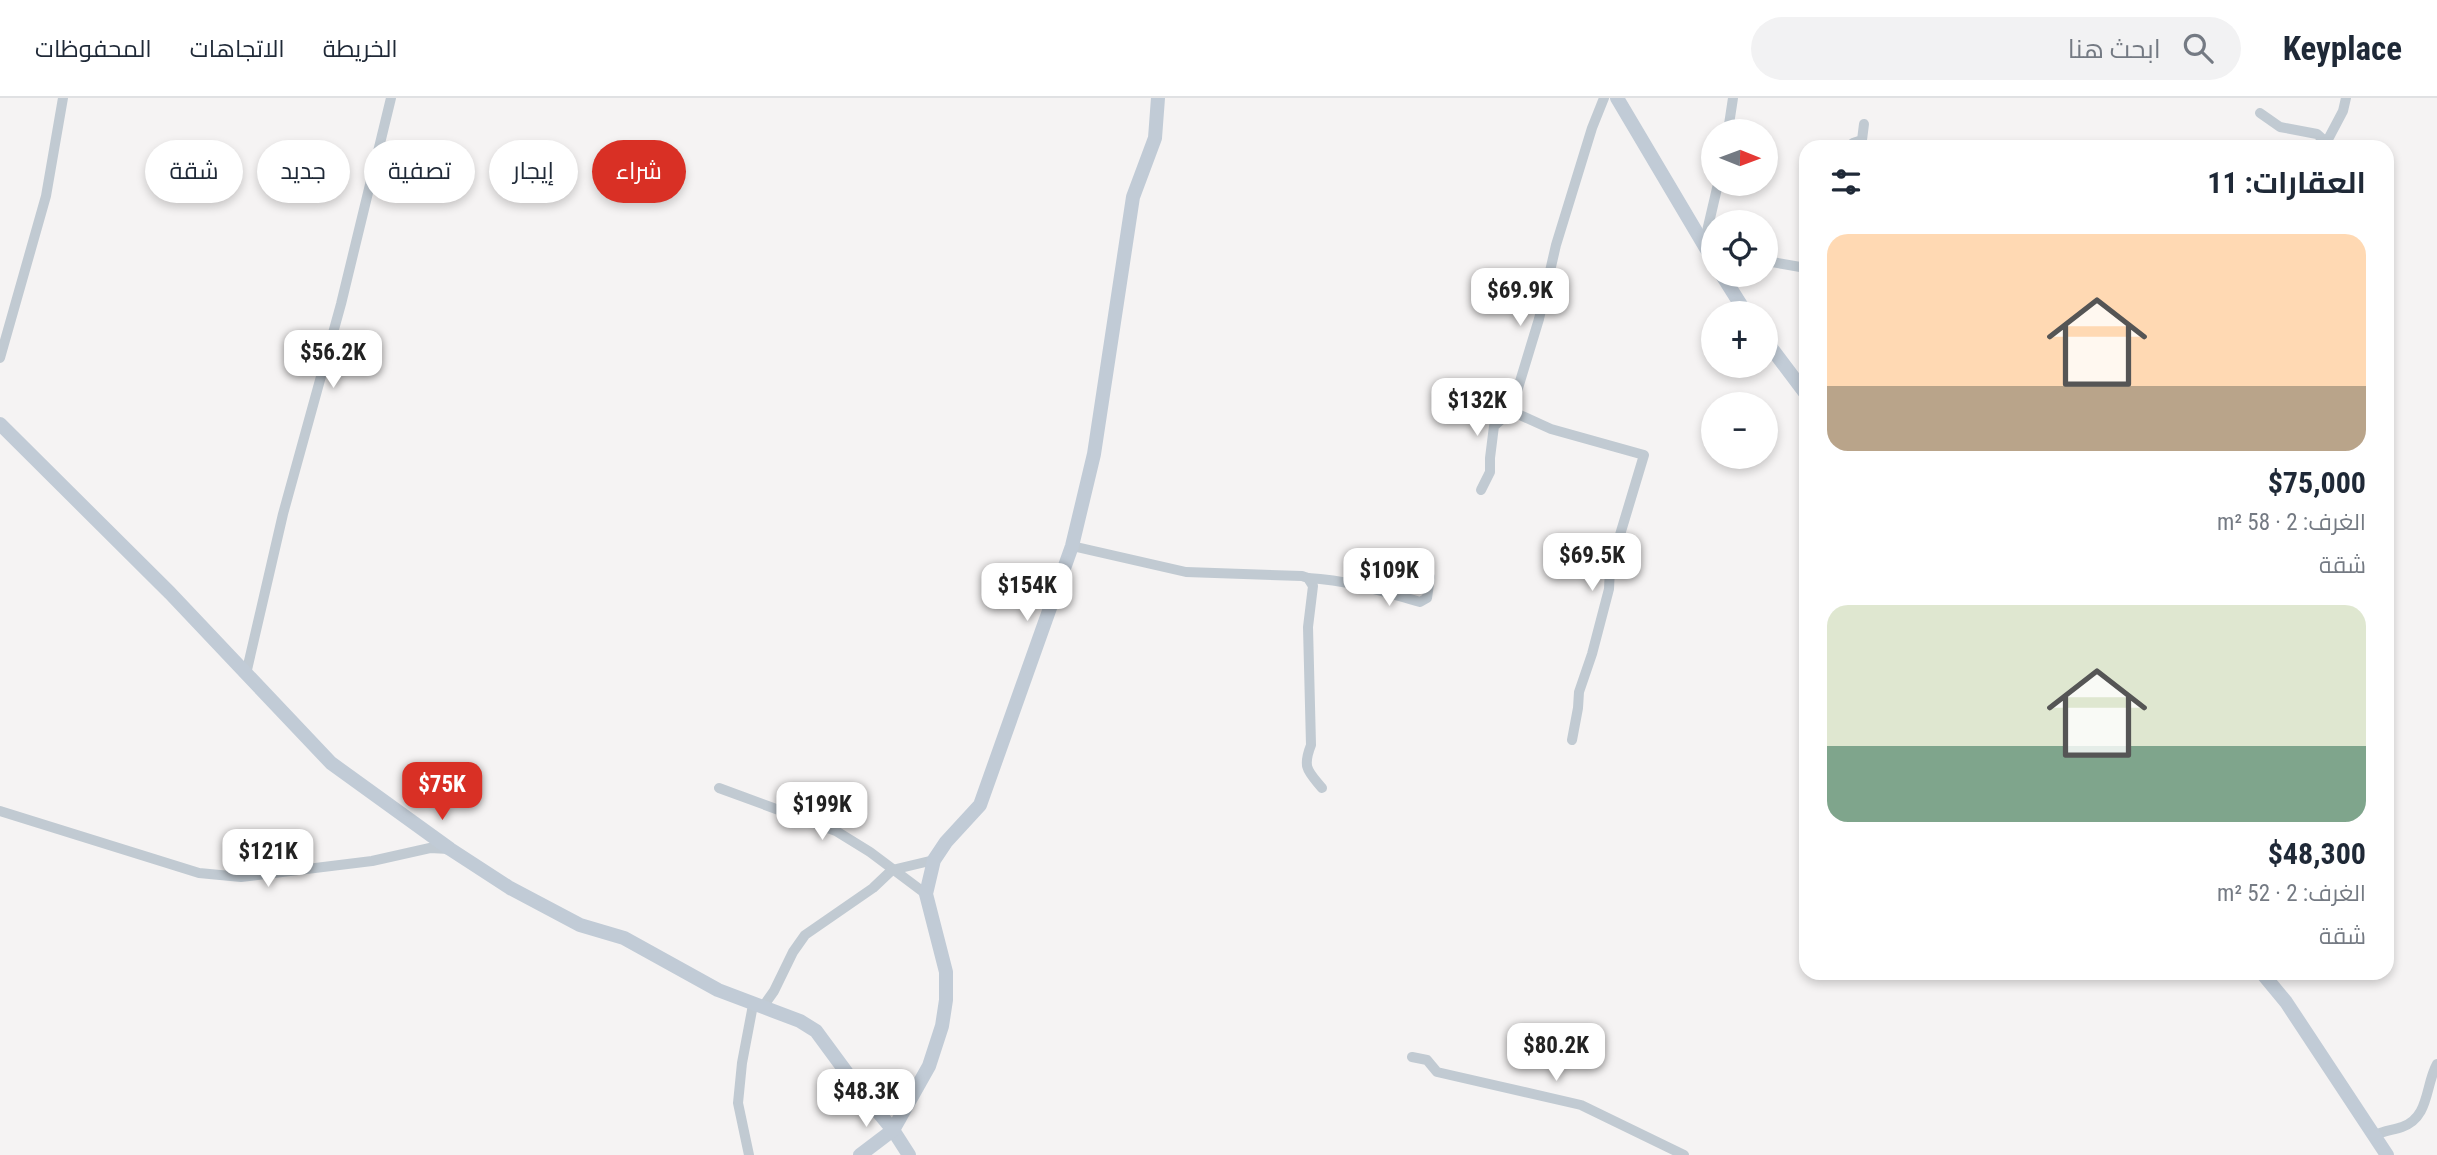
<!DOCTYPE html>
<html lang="ar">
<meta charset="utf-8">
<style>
:root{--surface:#fff;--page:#f2f2f3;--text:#1f2937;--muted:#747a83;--line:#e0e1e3;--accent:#d93025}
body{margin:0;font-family:"Roboto Condensed",Cairo,sans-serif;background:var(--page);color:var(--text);direction:rtl;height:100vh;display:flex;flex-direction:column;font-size:26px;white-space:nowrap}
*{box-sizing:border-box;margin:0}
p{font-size:23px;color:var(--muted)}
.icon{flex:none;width:38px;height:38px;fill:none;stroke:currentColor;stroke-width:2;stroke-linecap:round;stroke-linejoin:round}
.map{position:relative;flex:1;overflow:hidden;direction:ltr}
.side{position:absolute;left:1799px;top:42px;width:595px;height:840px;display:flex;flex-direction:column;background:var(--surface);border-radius:21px;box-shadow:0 4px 10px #0003;direction:rtl}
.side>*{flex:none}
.top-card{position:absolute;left:21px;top:42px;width:665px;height:63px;direction:rtl;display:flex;gap:14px}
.needle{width:46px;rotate:91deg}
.buttons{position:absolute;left:1701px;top:21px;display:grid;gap:14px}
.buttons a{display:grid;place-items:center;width:77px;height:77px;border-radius:50%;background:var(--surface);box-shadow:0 4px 10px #0003;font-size:35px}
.price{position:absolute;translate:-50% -60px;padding:0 16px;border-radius:14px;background:#fff;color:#222;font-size:23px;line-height:46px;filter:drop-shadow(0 2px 4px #0008)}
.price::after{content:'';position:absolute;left:50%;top:42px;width:21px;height:16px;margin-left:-10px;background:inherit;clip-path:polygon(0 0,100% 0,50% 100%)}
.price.selected{background:var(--accent);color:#fff}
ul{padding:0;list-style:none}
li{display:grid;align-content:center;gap:14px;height:371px;padding:0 28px}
li span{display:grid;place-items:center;height:217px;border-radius:21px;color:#555}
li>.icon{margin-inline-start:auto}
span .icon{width:126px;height:126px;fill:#fffc;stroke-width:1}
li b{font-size:30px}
h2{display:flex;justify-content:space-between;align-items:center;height:84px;padding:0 28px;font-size:30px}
.pill{padding:0 24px;border-radius:32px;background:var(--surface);box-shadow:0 4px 10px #0003;font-size:24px;line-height:63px}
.pill.selected{background:var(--accent);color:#fff}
header{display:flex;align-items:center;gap:42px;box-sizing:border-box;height:98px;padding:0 35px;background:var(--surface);border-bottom:2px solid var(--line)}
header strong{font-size:33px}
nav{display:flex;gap:38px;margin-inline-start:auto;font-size:24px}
.search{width:490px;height:63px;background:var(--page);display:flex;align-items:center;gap:18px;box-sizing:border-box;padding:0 24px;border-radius:38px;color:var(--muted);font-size:26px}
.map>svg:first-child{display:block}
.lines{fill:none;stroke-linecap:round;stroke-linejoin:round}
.street{stroke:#c1cad2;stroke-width:10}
.secondary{stroke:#c1cbd6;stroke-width:14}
</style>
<header>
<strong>Keyplace</strong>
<div class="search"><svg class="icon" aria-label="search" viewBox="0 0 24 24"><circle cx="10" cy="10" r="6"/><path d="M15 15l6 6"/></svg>ابحث هنا</div>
<nav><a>الخريطة</a><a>الاتجاهات</a><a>المحفوظات</a></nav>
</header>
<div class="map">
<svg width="2437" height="1057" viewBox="0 0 2437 1057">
<rect width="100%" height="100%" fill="#f5f3f3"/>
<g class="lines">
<g class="street">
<polyline points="2260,15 2280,29 2317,36 2326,44"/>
<polyline points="1728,33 1733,0"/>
<polyline points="1852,49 1853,45 1862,42 1864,26"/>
<polyline points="2324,49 2343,13 2346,0"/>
<polyline points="1704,146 1718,86"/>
<polyline points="1766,163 1806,170"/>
<polyline points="0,260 46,98 63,0"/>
<polyline points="1437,299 1446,292 1485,299 1501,306 1513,303"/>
<polyline points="1481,392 1490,374 1490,360 1494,328 1511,313"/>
<path d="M1072 448 1186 474 1302 478 1308 480 1313 488 1308 529 1311 647C1302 670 1308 673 1322 690"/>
<path d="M1308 480C1347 482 1382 493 1420 504L1427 500 1430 479"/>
<polyline points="246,576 283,416 341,206 391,0"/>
<polyline points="1572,642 1578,610 1579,594 1592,556 1609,491 1610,470 1644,357 1551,331 1511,313 1539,221 1556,147 1592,30 1604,0"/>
<polyline points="719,690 836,733 870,754 926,796"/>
<polyline points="0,713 199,775 241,779 372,763 430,750 449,751"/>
<polyline points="762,910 774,893 793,854 805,837 873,790 892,772 934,762"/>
<polyline points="1412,959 1427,962 1437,974 1581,1007 1684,1057"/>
<path d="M2375 1037C2384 1033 2393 1032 2402 1029 2430 1019 2425 987 2437 966"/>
<polyline points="749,1057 738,1005 742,965 753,907"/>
</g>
<g class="secondary">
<polyline points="1617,0 1713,162"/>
<polyline points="1722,177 1746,215"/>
<polyline points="1766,243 1806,296"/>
<polyline points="0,326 170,495 331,665 450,751 510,790 580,827 624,840 718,892 800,923 816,933 855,986 893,1032 909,1057"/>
<polyline points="2262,875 2286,904 2387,1057"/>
<polyline points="860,1057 893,1032 929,968 942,928 946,902 946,874 926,796 934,762 946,744 980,707 1072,448 1094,356 1133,99 1155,40 1158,0"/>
</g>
</g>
</svg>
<div class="buttons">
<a><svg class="needle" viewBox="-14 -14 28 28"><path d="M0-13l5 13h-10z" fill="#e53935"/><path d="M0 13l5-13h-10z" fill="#747a83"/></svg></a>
<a><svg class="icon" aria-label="locate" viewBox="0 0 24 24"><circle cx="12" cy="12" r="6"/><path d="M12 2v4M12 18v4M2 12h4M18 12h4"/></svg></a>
<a>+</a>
<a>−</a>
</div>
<b class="price" style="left:1520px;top:230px">$69.9K</b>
<b class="price" style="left:333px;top:292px">$56.2K</b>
<b class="price" style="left:1477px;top:340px">$132K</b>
<b class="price" style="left:1592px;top:495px">$69.5K</b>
<b class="price" style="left:1389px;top:510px">$109K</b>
<b class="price" style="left:1027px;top:525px">$154K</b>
<b class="price selected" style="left:442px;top:724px">$75K</b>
<b class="price" style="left:822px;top:744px">$199K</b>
<b class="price" style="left:268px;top:791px">$121K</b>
<b class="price" style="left:1556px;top:985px">$80.2K</b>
<b class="price" style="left:866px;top:1031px">$48.3K</b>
<div class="top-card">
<a class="pill selected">شراء</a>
<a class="pill">إيجار</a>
<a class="pill">تصفية</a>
<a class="pill">جديد</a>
<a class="pill">شقة</a>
</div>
<section class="side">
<h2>العقارات: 11<svg class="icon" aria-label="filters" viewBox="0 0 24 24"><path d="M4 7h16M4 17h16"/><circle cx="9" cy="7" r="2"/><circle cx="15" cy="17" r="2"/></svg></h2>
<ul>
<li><span style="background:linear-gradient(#ffd9b3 70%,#b9a48a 0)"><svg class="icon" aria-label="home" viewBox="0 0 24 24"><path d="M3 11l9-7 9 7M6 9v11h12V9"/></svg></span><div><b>$75,000</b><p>الغرف: 2 · 58 m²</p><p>شقة</p></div></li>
<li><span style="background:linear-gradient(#dfe7d0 65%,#7fa58c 0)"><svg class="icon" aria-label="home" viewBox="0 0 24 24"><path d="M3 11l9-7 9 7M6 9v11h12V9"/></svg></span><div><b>$48,300</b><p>الغرف: 2 · 52 m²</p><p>شقة</p></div></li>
</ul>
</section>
</div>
